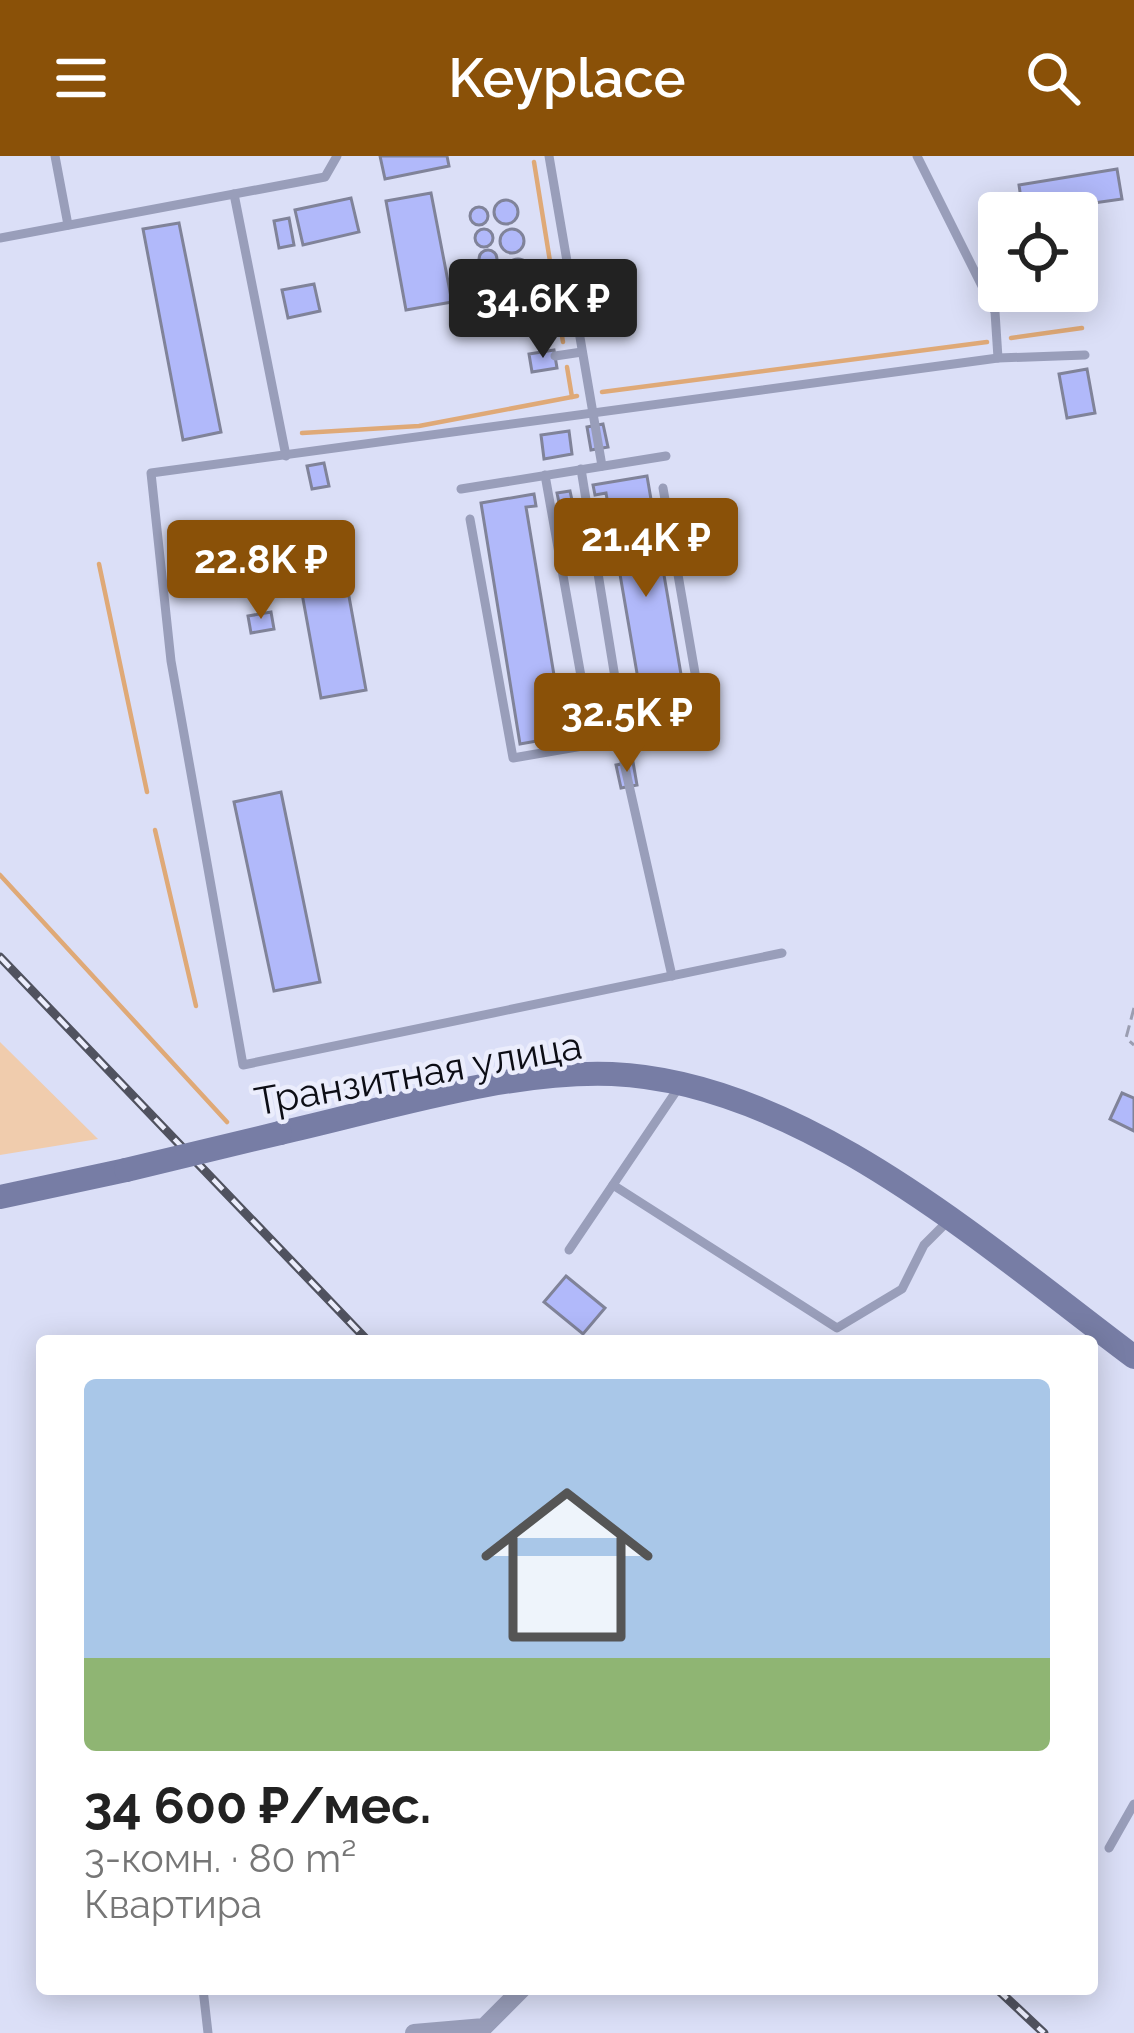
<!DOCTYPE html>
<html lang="ru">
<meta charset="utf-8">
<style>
:root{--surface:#fff;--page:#f2f2f2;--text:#222;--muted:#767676;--accent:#8a5108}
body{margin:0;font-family:Raleway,sans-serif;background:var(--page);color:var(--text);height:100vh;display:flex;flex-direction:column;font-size:45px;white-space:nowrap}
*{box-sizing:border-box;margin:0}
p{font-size:39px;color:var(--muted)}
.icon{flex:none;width:66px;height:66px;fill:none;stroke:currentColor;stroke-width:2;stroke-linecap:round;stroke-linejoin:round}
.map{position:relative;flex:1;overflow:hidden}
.side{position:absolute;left:36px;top:1179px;width:1062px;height:660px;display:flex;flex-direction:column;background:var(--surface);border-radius:12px;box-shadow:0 6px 30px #0003}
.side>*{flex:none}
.controls{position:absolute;left:978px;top:36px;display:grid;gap:24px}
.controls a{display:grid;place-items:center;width:120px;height:120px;border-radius:12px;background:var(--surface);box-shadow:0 6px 30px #0003;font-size:60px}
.price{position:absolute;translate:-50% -102px;padding:0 27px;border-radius:12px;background:var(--accent);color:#fff;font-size:39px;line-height:78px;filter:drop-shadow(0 3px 6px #0008)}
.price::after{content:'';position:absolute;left:50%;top:72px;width:36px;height:27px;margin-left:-18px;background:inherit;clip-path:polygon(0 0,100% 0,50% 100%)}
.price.selected{background:#222;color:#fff}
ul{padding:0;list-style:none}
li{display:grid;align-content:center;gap:24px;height:636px;padding:0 48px}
li span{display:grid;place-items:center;height:372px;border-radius:12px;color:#555}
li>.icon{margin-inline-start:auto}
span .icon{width:216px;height:216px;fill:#fffc;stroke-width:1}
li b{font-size:51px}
header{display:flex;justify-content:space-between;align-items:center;height:156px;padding:0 48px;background:var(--accent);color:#fff;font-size:54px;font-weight:600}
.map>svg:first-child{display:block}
.green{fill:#f0ccad}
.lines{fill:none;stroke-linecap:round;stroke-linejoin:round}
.stream{stroke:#dfa977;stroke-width:4.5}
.building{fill:#b1b9fa;stroke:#808399;stroke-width:3}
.path{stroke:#9b9eb1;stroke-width:3;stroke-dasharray:12 6;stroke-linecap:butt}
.lane{stroke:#999eba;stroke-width:9}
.street{stroke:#999eba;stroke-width:18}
.secondary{stroke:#777da5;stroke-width:24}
.rail-casing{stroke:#50525f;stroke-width:9}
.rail{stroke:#ebedfc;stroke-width:4.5;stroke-dasharray:14;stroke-linecap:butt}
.secondary-bridge{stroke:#777da5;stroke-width:24}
.labels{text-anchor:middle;stroke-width:9;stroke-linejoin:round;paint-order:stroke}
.street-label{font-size:39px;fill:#0c0d15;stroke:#ebedfc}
</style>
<header><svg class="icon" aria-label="menu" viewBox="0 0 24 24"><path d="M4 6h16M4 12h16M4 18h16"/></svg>Keyplace<svg class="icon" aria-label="search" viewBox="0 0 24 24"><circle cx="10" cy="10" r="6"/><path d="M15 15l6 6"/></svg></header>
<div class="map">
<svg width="1134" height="1877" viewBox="0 0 1134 1877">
<rect width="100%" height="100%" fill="#dbdff7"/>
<polygon class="green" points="0,886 98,983 0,999"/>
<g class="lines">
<g class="stream">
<polyline points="534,6 563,186"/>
<polyline points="1011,182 1082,172"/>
<polyline points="567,211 572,241"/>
<polyline points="602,236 987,186"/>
<polyline points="302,277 419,270 577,240"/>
<polyline points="99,408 147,636"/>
<polyline points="155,674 196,850"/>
<polyline points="0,719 227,966"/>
</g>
</g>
<g class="building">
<polygon points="380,0 447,0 449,10 385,23"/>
<polygon points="1117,13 1122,43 1023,57 1019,29"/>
<polygon points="431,37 452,146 406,154 386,45"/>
<polygon points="351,42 359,76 303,89 295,54"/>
<circle cx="506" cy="56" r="12"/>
<circle cx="479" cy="60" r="9"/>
<polygon points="289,62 294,89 279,92 274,65"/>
<polygon points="179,67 221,276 183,284 143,73"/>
<circle cx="512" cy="85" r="12"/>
<circle cx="484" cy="82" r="9"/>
<circle cx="488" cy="103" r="9"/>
<circle cx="518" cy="115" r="12"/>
<circle cx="492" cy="127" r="9"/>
<polygon points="314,128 320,155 288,162 282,134"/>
<circle cx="523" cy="144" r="12"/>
<polygon points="554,194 557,212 532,216 529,198"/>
<polygon points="1087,213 1095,257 1067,262 1059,218"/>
<polygon points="603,268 608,291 591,294 587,271"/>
<polygon points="569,275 572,298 544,303 541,279"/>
<polygon points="324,307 329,330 312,333 307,310"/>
<polygon points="647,320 688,559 633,568 631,554 643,552 606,337 595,339 593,329"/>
<polygon points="570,335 575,358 562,361 557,337"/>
<polygon points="534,338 536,350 526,351 562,567 574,565 576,578 520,588 481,347"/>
<polygon points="338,380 366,534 321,542 293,388"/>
<polygon points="271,456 274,473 251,477 248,460"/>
<polygon points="633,606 637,629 621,632 616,609"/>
<polygon points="281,636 320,826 274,835 234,646"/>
<polygon points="1122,937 1134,942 1134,975 1110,963"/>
<polygon points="566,1120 605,1152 583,1178 544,1146"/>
</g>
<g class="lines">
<polyline class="path" points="1134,852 1126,882 1134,889"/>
<g class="lane">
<polyline points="55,0 68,69"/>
<polyline points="549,0 602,310"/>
<polyline points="917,0 995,156 998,202"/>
<polyline points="234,38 286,300"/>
<polyline points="0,82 325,21 337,0"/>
<polyline points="555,200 582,196"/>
<polyline points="581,313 625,583 624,607 672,820"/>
<polyline points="545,319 586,548 623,582"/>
<polyline points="461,333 666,300"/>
<polyline points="470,363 513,602 704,569 663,332"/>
<polyline points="782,797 243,909 171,505 151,317 998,202 1085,199"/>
<polyline points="613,1029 837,1172 902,1133 924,1089 948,1065"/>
<polyline points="569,1094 679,931"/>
<polyline points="1109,1692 1134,1648"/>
<polyline points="203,1833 208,1877"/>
</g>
<polyline class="street" points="414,1877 484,1871 522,1833"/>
<g class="secondary">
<path d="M280 977C383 954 507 914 612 918 802 926 987 1091 1134 1201"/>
<polyline points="0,1041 126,1014"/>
</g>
<defs>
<g id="rail">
<polyline points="0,801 368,1185"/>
<polyline points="997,1833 1044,1877"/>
</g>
</defs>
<use href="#rail" class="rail-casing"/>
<use href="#rail" class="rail"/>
<polyline class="secondary-bridge" points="126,1014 280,977"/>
</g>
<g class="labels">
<g class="street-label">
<text transform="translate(418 917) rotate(-10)" y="14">Транзитная улица</text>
</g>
</g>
</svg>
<div class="controls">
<a><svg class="icon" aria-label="locate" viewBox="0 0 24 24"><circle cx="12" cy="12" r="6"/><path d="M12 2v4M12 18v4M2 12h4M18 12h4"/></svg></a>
</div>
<b class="price selected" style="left:543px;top:205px">34.6K ₽</b>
<b class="price" style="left:646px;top:444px">21.4K ₽</b>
<b class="price" style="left:261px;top:466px">22.8K ₽</b>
<b class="price" style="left:627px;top:619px">32.5K ₽</b>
<section class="side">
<ul>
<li><span style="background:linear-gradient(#a9c7e8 75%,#8fb573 0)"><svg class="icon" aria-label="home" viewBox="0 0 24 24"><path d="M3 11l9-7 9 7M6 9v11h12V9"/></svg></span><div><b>34 600 ₽/мес.</b><p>3-комн. · 80 m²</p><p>Квартира</p></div></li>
</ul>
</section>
</div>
